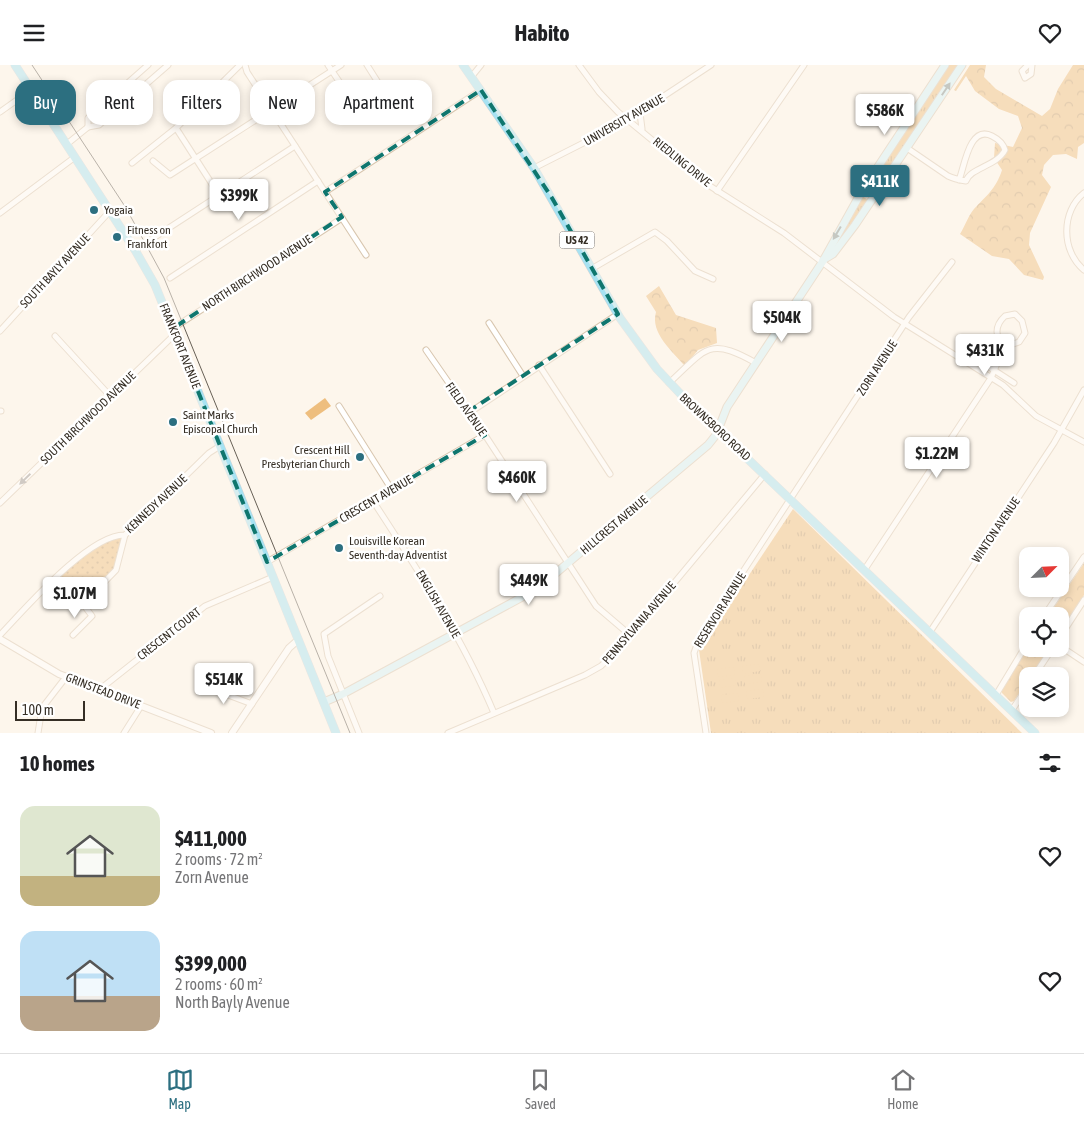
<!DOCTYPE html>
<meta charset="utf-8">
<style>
:root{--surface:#fff;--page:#f2f2f2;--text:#202124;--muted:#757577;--line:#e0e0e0;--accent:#2c6f80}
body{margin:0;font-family:"Asap Condensed",sans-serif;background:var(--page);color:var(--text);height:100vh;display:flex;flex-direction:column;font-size:19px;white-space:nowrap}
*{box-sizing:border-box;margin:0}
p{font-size:16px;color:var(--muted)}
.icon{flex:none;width:28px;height:28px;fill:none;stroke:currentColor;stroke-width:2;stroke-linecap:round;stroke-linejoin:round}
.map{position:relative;height:668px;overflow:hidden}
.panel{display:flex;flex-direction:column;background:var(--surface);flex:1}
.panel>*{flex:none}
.hud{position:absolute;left:15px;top:15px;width:500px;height:45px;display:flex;gap:10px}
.needle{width:32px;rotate:66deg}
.controls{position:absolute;left:1019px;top:482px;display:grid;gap:10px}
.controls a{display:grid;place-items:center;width:50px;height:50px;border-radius:10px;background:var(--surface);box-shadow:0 2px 8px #0003;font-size:25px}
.scale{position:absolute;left:15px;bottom:12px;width:70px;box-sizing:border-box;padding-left:5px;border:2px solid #352e25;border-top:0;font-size:14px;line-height:18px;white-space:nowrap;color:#352e25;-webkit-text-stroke:4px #fff;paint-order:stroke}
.price{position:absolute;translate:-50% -42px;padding:0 11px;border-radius:5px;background:#fff;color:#222;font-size:16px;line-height:32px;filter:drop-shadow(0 1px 2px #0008)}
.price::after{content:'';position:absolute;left:50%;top:30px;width:15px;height:11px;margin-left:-8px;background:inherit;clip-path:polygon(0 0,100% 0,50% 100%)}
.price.current{background:var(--accent);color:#fff}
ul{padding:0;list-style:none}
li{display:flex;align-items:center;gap:15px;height:125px;padding:0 20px}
li span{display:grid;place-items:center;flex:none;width:140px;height:100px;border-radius:15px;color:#555}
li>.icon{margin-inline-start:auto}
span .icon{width:60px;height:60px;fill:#fffc;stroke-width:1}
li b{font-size:21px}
h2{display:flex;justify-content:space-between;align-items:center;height:60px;padding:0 20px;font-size:21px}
.chip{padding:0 18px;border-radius:15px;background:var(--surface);box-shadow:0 2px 8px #0003;font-size:18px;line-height:45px}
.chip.current{background:var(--accent);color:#fff}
header{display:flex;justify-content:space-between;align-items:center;height:65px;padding:0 20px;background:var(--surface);font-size:22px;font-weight:700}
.tab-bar{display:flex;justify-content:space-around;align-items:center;height:70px;border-top:1px solid var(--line);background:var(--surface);font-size:14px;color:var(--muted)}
.tab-bar a{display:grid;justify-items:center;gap:2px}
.tab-bar .current{color:var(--accent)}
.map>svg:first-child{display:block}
.grass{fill:url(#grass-tufts)}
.forest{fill:url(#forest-crowns)}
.park{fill:url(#park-dots)}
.pitch{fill:#eebe7e}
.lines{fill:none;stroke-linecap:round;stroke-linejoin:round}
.minor-casing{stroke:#d8c6af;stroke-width:7}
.tertiary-casing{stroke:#d8c6af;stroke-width:8}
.secondary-casing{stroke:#d8c6af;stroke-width:9}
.primary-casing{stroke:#d7d5d3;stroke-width:9}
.minor{stroke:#fff;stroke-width:5}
.tertiary{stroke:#fff;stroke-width:6}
.secondary{stroke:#d3f1f9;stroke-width:7}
.primary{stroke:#a7e2f2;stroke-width:8}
.rail{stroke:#676056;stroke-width:1}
.oneway{fill:#84908f}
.oneway2{fill:#9a9692}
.marked{fill:none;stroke:#0f766e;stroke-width:4;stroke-dasharray:10 6;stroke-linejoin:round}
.poi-dot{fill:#2c6f80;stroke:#fff;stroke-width:2}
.labels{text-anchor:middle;stroke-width:5;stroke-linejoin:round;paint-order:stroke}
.shield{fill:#fff;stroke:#726d66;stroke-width:1}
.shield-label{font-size:11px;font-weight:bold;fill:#352e25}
.street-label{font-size:12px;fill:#352e25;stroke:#fff}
.poi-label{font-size:12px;fill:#352e25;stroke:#fff;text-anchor:start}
</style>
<header><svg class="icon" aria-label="menu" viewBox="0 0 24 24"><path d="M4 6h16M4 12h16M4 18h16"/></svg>Habito<svg class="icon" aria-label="heart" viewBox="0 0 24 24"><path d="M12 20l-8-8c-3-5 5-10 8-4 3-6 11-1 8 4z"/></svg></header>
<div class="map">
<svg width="1084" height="668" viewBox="0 0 1084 668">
<defs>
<pattern id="grass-tufts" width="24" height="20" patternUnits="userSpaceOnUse" patternTransform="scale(1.25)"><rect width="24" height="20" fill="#eebe7e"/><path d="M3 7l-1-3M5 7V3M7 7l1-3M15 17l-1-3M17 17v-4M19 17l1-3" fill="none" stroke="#c29b67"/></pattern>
<pattern id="forest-crowns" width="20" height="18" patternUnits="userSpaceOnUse" patternTransform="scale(1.25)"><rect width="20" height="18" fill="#eebe7e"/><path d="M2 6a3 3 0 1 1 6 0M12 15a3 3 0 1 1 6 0" fill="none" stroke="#c29b67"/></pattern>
<pattern id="park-dots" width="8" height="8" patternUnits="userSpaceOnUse" patternTransform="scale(1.25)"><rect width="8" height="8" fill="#eebe7e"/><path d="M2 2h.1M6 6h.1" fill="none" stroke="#c29b67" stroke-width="1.8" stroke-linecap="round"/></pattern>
</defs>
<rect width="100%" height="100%" fill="#fdf6ec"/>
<g class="grass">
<polygon points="948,0 960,0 873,129 868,128 866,125"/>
<polygon points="862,131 868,135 832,187"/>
<polygon points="793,444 1022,668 711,668 699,585"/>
</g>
<g class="forest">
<path d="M970 0H986L984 12 996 24 1042 51 1050 44 1058 24 1073 0H1084V78L1078 82 1077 94 1066 89 1053 90 1044 100 1042 110 1051 122 1030 168 1029 180 1044 212 1043 215 1024 210 1009 194 992 191 960 169C965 161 968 151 974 144 986 131 996 124 1002 105L994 93 995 78 1013 82 1022 63 1018 51 999 44 975 26 966 11 956 26 954 25Z"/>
<path d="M659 221 676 250 716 263 717 278 698 285 685 301C672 286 650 268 656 247L646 231Z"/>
<polygon points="1084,498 1084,530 1060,567 1060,551 1048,551"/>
<polygon points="1027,581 1028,584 1049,584 1031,611 1028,611 1027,616 1014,636 1011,637 1002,628 1001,624"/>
</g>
<polygon class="park" points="123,470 114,507 83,539 54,515 87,485"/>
<g class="pitch">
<polygon points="325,333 331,341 311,355 305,348"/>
<polygon points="759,599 760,606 743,609 742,601"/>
<polygon points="734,602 735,610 718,612 717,604"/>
<polygon points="761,609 762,617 745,619 744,611"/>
<polygon points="735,613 736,620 720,623 719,615"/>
<polygon points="763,624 764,632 747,634 746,626"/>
<polygon points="738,628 739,636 722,638 721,630"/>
</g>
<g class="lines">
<defs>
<g id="minor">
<polyline points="148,0 88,53 88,62 99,60 168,0"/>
<polyline points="245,0 247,7 366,190"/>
<polyline points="328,0 363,52 368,56"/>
<polyline points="367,0 391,38"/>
<polyline points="579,0 599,27 618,47 702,116 784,168 894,252 1003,320 1036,351 1084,377"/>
<polyline points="1028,0 1022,6 1025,13 1031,9 1032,0"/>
<polyline points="472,11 481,0"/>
<polyline points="0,47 31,25"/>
<polyline points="640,48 642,64"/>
<polyline points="176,63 219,130"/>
<polyline points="67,79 88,62"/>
<path d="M907 83 948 111C954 114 960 115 966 116 970 103 997 101 1005 85 1003 78 998 74 992 71 969 59 964 104 959 115"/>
<polyline points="153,96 170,110 341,0"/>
<polyline points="132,98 176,63 240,0"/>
<polyline points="534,103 623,58 711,0"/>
<polyline points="717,126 804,0"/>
<polyline points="325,127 481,25"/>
<path d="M1084 128C1061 146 1061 186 1084 205"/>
<polyline points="0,148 75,92"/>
<polyline points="135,185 295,81"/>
<polyline points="593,203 655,167 667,176 695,206 713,214"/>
<polyline points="170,213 318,116"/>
<polyline points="489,258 523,311"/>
<polyline points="0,266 110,146"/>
<polyline points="55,271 111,332"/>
<polyline points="426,285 485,370 596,541 630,570"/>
<polyline points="966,287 1014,318"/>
<polyline points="539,300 610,409"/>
<path d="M669 318C706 284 708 271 756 298"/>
<polyline points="339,341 392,425"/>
<polyline points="0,346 1,346"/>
<polyline points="469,348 618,249"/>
<path d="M373 436C418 505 462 572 494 648"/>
<polyline points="0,438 171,273 178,260 342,153"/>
<polyline points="267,497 485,370"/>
<path d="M865 504 991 313 1004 282C995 272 994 261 1005 251L1015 249 1022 256 1025 268 1019 277 1004 282"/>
<polyline points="54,515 83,539 92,551 73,570"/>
<polyline points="83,539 116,505 125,470"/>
<polyline points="1044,551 1084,492"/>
<polyline points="930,567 1054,378 1084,325"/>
<path d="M0 570C25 544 89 469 125 470L209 388 220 381"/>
<polyline points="1060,572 1084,535"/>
<polyline points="1060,581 1084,597"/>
<polyline points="1034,611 1052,584"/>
<polyline points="204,621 252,639"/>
<polyline points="99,625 205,541 273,512"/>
<polyline points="996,630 1028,577"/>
<polyline points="1012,645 1028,621"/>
<polyline points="38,668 42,643 66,612"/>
<polyline points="124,668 141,641"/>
<polyline points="359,668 328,591 324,569 380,531"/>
<polyline points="448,668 585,610 601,601 619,584 765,409"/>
<polyline points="706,668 694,588 699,574 909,252 952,197"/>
</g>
<g id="tertiary">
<polyline points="0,574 59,609 211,668"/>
<polyline points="232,668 289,583 298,575"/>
</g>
<g id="secondary">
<polyline points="823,195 833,189 855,160 962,0"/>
<polyline points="324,637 343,629 537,524 708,380 716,370 727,342 823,196 862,126 945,0"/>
</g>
<g id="primary">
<polyline points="15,0 135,185 155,220 336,668"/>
<polyline points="463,0 534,103 620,253 657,304 689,338 1035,668"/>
</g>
</defs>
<use href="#minor" class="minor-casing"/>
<use href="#tertiary" class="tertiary-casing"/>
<use href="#secondary" class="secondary-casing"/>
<use href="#primary" class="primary-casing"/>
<use href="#minor" class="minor"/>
<use href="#tertiary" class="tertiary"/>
<use href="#secondary" class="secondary"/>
<use href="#primary" class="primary"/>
<polyline class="rail" points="32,0 126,143 164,213 350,668"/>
</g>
<defs><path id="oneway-solid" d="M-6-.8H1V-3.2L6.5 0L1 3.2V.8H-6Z" transform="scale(1.25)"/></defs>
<g class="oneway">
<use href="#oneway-solid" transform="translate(946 24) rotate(-56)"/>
<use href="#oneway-solid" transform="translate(837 168) rotate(121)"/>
</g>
<use class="oneway2" href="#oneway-solid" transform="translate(25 414) rotate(136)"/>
<path d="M0 0H1084V668H0ZM481 25 552 133 618 249 469 346 485 370 267 497 174 267 178 260 342 152 325 127Z" fill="#fdf6ec" fill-opacity=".55" fill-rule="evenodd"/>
<path class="marked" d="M481 25 552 133 618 249 469 346 485 370 267 497 174 267 178 260 342 152 325 127Z"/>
<g class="poi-dot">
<circle cx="94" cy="145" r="5"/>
<circle cx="117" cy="172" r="5"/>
<circle cx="173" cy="357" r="5"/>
<circle cx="360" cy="392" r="5"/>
<circle cx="339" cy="483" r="5"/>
</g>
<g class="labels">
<rect class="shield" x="559.5" y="166.5" width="35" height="17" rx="4"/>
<g class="shield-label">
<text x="577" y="179">US 42</text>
</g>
<g class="street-label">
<text transform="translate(624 55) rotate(-30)" y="4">UNIVERSITY AVENUE</text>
<text transform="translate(682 97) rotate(39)" y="4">RIEDLING DRIVE</text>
<text transform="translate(55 206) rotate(-47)" y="4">SOUTH BAYLY AVENUE</text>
<text transform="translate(257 208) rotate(-33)" y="4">NORTH BIRCHWOOD AVENUE</text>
<text transform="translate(180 281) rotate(68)" y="4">FRANKFORT AVENUE</text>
<text transform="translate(877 303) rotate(-57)" y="4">ZORN AVENUE</text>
<text transform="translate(466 344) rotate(55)" y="4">FIELD AVENUE</text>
<text transform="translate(88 353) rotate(-44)" y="4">SOUTH BIRCHWOOD AVENUE</text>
<text transform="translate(715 362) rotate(43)" y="4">BROWNSBORO ROAD</text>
<text transform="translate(376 434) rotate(-30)" y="4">CRESCENT AVENUE</text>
<text transform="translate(156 439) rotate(-43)" y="4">KENNEDY AVENUE</text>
<text transform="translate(614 460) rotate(-40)" y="4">HILLCREST AVENUE</text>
<text transform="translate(996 465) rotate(-56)" y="4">WINTON AVENUE</text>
<text transform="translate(438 539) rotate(60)" y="4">ENGLISH AVENUE</text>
<text transform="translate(720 545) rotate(-58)" y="4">RESERVOIR AVENUE</text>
<text transform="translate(639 558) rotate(-49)" y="4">PENNSYLVANIA AVENUE</text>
<text transform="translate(169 569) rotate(-38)" y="4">CRESCENT COURT</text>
<text transform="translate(103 626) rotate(21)" y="4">GRINSTEAD DRIVE</text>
</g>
<g class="poi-label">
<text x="104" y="149">Yogaia</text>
<text x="127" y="169">Fitness on<tspan x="127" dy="14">Frankfort</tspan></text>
<text x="183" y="354">Saint Marks<tspan x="183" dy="14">Episcopal Church</tspan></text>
<text x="350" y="389" text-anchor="end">Crescent Hill<tspan x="350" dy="14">Presbyterian Church</tspan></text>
<text x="349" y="480">Louisville Korean<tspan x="349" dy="14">Seventh-day Adventist</tspan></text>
</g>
</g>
</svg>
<div class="controls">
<a><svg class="needle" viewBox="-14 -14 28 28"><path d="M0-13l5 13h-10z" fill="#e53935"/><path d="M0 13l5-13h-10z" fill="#757577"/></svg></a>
<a><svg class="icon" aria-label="locate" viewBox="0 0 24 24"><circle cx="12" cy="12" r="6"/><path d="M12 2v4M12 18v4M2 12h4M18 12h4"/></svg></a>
<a><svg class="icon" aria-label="layers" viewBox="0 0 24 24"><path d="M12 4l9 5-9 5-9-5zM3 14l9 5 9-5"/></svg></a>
</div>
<div class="scale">100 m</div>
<b class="price" style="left:885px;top:71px">$586K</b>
<b class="price current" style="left:880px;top:142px">$411K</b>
<b class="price" style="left:239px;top:156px">$399K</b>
<b class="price" style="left:782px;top:278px">$504K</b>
<b class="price" style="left:985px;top:311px">$431K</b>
<b class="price" style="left:937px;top:414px">$1.22M</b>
<b class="price" style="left:517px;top:438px">$460K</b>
<b class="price" style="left:529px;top:541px">$449K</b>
<b class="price" style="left:75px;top:554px">$1.07M</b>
<b class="price" style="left:224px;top:640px">$514K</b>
<div class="hud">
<a class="chip current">Buy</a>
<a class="chip">Rent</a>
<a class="chip">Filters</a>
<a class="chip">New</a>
<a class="chip">Apartment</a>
</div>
</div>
<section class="panel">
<h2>10 homes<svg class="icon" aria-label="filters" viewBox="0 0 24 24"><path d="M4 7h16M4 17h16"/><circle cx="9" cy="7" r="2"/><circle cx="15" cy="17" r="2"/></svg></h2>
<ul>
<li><span style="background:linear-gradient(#dfe7d0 70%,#c2b280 0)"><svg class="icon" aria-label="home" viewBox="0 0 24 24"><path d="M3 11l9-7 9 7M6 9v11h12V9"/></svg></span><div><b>$411,000</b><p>2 rooms · 72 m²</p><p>Zorn Avenue</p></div><svg class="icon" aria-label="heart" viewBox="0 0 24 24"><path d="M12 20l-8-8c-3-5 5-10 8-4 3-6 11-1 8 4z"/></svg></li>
<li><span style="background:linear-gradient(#bfe0f5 65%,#b9a48a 0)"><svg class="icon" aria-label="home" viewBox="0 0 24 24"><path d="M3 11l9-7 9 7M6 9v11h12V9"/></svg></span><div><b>$399,000</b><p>2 rooms · 60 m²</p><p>North Bayly Avenue</p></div><svg class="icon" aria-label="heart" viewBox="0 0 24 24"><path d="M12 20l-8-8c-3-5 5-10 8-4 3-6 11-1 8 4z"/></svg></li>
</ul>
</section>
<nav class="tab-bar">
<a class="current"><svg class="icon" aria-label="map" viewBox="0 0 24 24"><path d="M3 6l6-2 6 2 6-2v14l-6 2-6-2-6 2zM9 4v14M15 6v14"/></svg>Map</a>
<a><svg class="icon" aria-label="saved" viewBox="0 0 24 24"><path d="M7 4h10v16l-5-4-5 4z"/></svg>Saved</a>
<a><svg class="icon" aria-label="home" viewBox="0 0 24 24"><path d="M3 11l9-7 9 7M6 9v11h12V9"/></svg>Home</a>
</nav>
